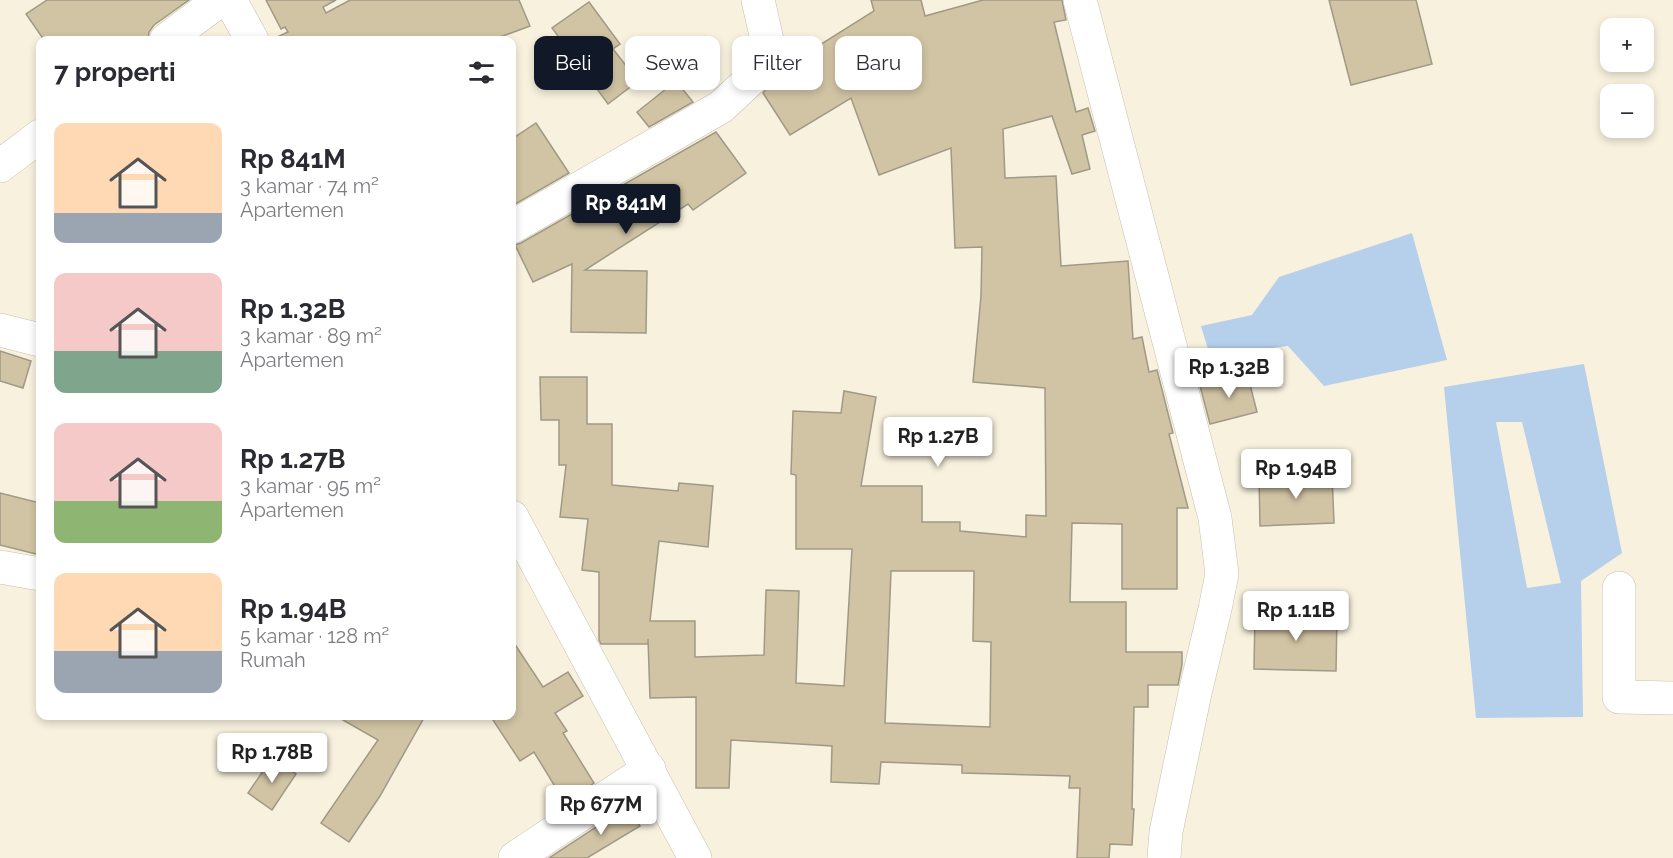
<!DOCTYPE html>
<html lang="id">
<meta charset="utf-8">
<style>
:root{--surface:#fff;--page:#f7f7f7;--text:#2b2b33;--muted:#7c7c81;--accent:#111827}
body{margin:0;font-family:Raleway,sans-serif;background:var(--page);color:var(--text);height:100vh;display:flex;flex-direction:column;font-size:22px;white-space:nowrap}
*{box-sizing:border-box;margin:0}
p{font-size:20px;color:var(--muted)}
.icon{flex:none;width:33px;height:33px;fill:none;stroke:currentColor;stroke-width:2;stroke-linecap:round;stroke-linejoin:round}
.map{position:relative;flex:1;overflow:hidden}
.details{position:absolute;left:36px;top:36px;width:480px;height:684px;display:flex;flex-direction:column;background:var(--surface);border-radius:12px;box-shadow:0 3px 9px #0003}
.details>*{flex:none}
.guide{position:absolute;left:534px;top:36px;width:570px;height:54px;display:flex;gap:12px}
.tools{position:absolute;left:1600px;top:18px;display:grid;gap:12px}
.tools a{display:grid;place-items:center;width:54px;height:54px;border-radius:12px;background:var(--surface);box-shadow:0 3px 9px #0003;font-size:30px}
.price{position:absolute;translate:-50% -51px;padding:0 14px;border-radius:6px;background:#fff;color:#222;font-size:20px;line-height:39px;filter:drop-shadow(0 2px 3px #0008)}
.price::after{content:'';position:absolute;left:50%;top:36px;width:18px;height:14px;margin-left:-9px;background:inherit;clip-path:polygon(0 0,100% 0,50% 100%)}
.price.current{background:var(--accent);color:#fff}
ul{padding:0;list-style:none}
li{display:flex;align-items:center;gap:18px;height:150px;padding:0 18px}
li span{display:grid;place-items:center;flex:none;width:168px;height:120px;border-radius:12px;color:#555}
li>.icon{margin-inline-start:auto}
span .icon{width:72px;height:72px;fill:#fffc;stroke-width:1}
li b{font-size:26px}
h2{display:flex;justify-content:space-between;align-items:center;height:72px;padding:0 18px;font-size:26px}
.tag{padding:0 21px;border-radius:12px;background:var(--surface);box-shadow:0 3px 9px #0003;font-size:21px;line-height:54px}
.tag.current{background:var(--accent);color:#fff}
.map>svg:first-child{display:block}
.water{fill:#b6cfea;fill-rule:evenodd}
.building{fill:#d1c4a4;stroke:#a09987;stroke-width:1.5;fill-rule:evenodd}
.lines{fill:none;stroke-linecap:round;stroke-linejoin:round}
.minor-casing{stroke:#c7c0ae;stroke-width:34}
.minor{stroke:#fff;stroke-width:33}
</style>
<div class="map">
<svg width="1673" height="858" viewBox="0 0 1673 858">
<rect width="100%" height="100%" fill="#f8f1de"/>
<g class="water">
<polygon points="1412,233 1447,360 1324,386 1288,346 1210,356 1201,326 1252,315 1279,277"/>
<path d="M1584 364 1622 553 1581 581 1583 717 1476 718 1444 387ZM1496 422H1522L1561 583 1527 588Z"/>
</g>
<g class="building">
<polygon points="47,0 189,0 154,25 149,32 148,40 44,40 26,14"/>
<polygon points="266,0 336,0 323,7 326,13 350,0 519,0 530,26 492,40 271,40 288,32 285,27 281,29"/>
<path d="M871 0H921L925 16 983 0H1062L1066 20 1054 22 1076 112 1088 108 1095 131 1082 135 1090 169 1072 174 1052 116 1003 129 1005 178 1056 176 1061 266 1128 261 1133 339 1142 337 1149 372 1157 370 1173 433 1169 434 1188 508H1177V589H1122V524L1072 523 1070 602H1126V652H1182V665L1178 685H1148V707H1134L1132 809H1134L1132 845 1110 844 1109 858H1077L1080 788H1069L1070 776 962 773V765L881 762 879 784 831 782 832 746 731 740 729 788H696V697L650 698 648 639V644H601L599 640V572L582 570 588 519 560 517 566 465H559V420H541L540 377H587V424H612V485L678 491 679 483 713 486 708 547 659 541 650 621H695V657L764 655 766 590 799 591 796 683 844 686 852 549H796V475L791 474 793 411 841 413 844 391 876 397 861 486H922V522H960V531L1026 537V515L1046 516 1045 388 973 382 981 296 982 247 955 248 951 148 879 175 851 98 790 135 763 93 783 68 874 11ZM891 571H974L973 641 991 642 990 727 885 723Z"/>
<polygon points="1329,0 1416,0 1432,64 1351,85"/>
<polygon points="589,2 620,44 613,49 638,81 608,104 552,28"/>
<polygon points="676,81 693,102 649,127 637,112"/>
<polygon points="536,123 569,173 512,206 512,139"/>
<polygon points="716,132 746,173 693,210 688,204 585,270 647,271 646,333 571,332 572,264 533,282 515,245 521,243"/>
<polygon points="0,351 31,361 23,388 0,381"/>
<polygon points="1247,373 1257,412 1210,424 1200,386"/>
<polygon points="1332,474 1334,523 1260,526 1259,477"/>
<polygon points="0,493 40,503 40,555 0,545"/>
<polygon points="1255,614 1337,615 1336,671 1254,669"/>
<polygon points="512,640 543,687 568,672 583,696 555,713 567,731 563,733 594,783 565,803 534,752 520,761 493,720 500,716 512,716"/>
<polygon points="336,716 425,716 380,796 349,842 321,823 378,740"/>
<polygon points="272,758 296,774 272,810 248,793"/>
<polygon points="628,806 640,826 587,858 549,858"/>
</g>
<g class="lines">
<defs>
<g id="minor">
<polyline points="230,0 252,40"/>
<polyline points="1080,0 1215,518 1222,574 1215,609 1195,693 1166,832 1164,858"/>
<polyline points="166,40 220,0"/>
<polyline points="0,166 40,136"/>
<polyline points="512,227 721,107 752,78 766,61 767,40 758,0"/>
<polyline points="0,330 40,340"/>
<polyline points="512,517 695,858"/>
<polyline points="0,567 40,574"/>
<polyline points="1619,588 1619,697 1673,698"/>
<polyline points="515,858 649,769"/>
</g>
</defs>
<use href="#minor" class="minor-casing"/>
<use href="#minor" class="minor"/>
</g>
</svg>
<div class="tools">
<a>+</a>
<a>−</a>
</div>
<b class="price current" style="left:626px;top:235px">Rp 841M</b>
<b class="price" style="left:1229px;top:399px">Rp 1.32B</b>
<b class="price" style="left:938px;top:468px">Rp 1.27B</b>
<b class="price" style="left:1296px;top:500px">Rp 1.94B</b>
<b class="price" style="left:1296px;top:642px">Rp 1.11B</b>
<b class="price" style="left:272px;top:784px">Rp 1.78B</b>
<b class="price" style="left:601px;top:836px">Rp 677M</b>
<div class="guide">
<a class="tag current">Beli</a>
<a class="tag">Sewa</a>
<a class="tag">Filter</a>
<a class="tag">Baru</a>
</div>
<section class="details">
<h2>7 properti<svg class="icon" aria-label="filters" viewBox="0 0 24 24"><path d="M4 7h16M4 17h16"/><circle cx="9" cy="7" r="2"/><circle cx="15" cy="17" r="2"/></svg></h2>
<ul>
<li><span style="background:linear-gradient(#ffd9b3 75%,#9aa5b1 0)"><svg class="icon" aria-label="home" viewBox="0 0 24 24"><path d="M3 11l9-7 9 7M6 9v11h12V9"/></svg></span><div><b>Rp 841M</b><p>3 kamar · 74 m²</p><p>Apartemen</p></div></li>
<li><span style="background:linear-gradient(#f6c9c9 65%,#7fa58c 0)"><svg class="icon" aria-label="home" viewBox="0 0 24 24"><path d="M3 11l9-7 9 7M6 9v11h12V9"/></svg></span><div><b>Rp 1.32B</b><p>3 kamar · 89 m²</p><p>Apartemen</p></div></li>
<li><span style="background:linear-gradient(#f6c9c9 65%,#8fb573 0)"><svg class="icon" aria-label="home" viewBox="0 0 24 24"><path d="M3 11l9-7 9 7M6 9v11h12V9"/></svg></span><div><b>Rp 1.27B</b><p>3 kamar · 95 m²</p><p>Apartemen</p></div></li>
<li><span style="background:linear-gradient(#ffd9b3 65%,#9aa5b1 0)"><svg class="icon" aria-label="home" viewBox="0 0 24 24"><path d="M3 11l9-7 9 7M6 9v11h12V9"/></svg></span><div><b>Rp 1.94B</b><p>5 kamar · 128 m²</p><p>Rumah</p></div></li>
</ul>
</section>
</div>
